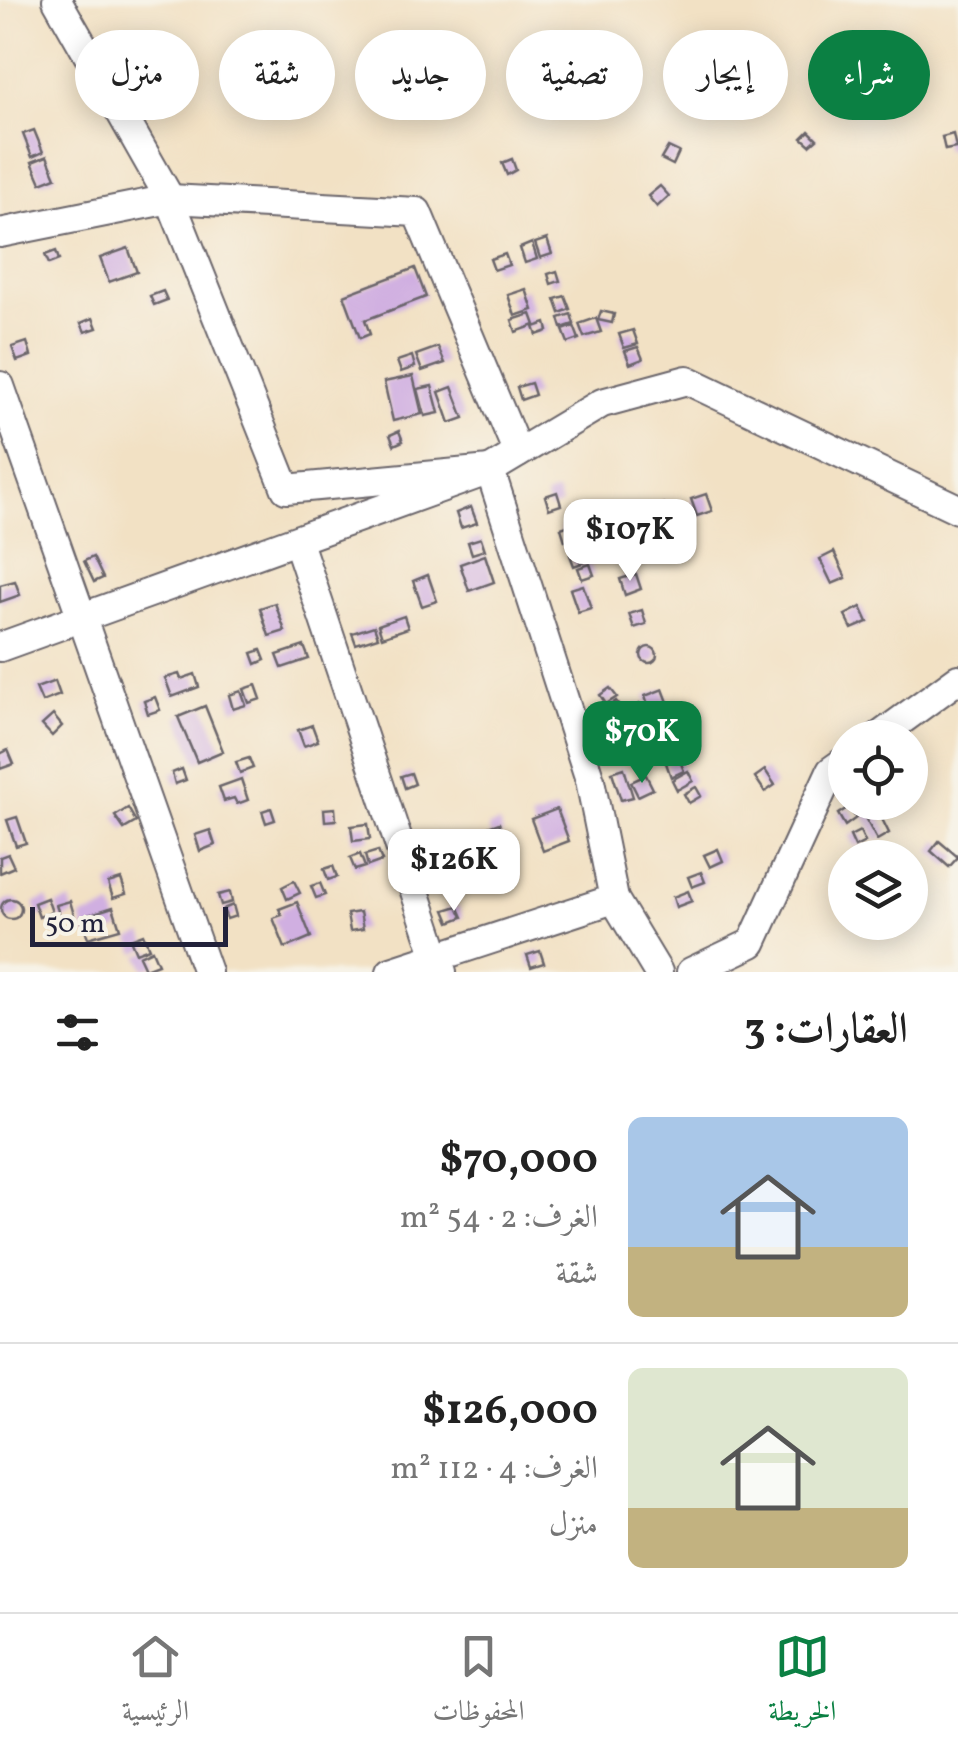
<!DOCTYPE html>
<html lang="ar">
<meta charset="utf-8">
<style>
:root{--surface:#fff;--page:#f2f2f2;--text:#222;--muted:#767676;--line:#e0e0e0;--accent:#0b8043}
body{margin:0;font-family:Vollkorn,Amiri,serif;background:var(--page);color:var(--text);direction:rtl;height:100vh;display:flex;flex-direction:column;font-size:38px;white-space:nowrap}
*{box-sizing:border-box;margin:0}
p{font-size:32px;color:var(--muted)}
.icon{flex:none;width:55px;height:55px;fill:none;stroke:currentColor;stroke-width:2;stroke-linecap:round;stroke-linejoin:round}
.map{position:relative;height:972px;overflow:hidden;direction:ltr}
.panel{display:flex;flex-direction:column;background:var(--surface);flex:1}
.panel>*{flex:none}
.guide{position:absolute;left:30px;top:30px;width:900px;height:90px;direction:rtl;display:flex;gap:20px}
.fabs{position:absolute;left:828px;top:720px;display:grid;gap:20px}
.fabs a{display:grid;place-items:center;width:100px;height:100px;border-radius:50%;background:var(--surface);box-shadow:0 5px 25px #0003;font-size:50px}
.scale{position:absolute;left:30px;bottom:25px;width:198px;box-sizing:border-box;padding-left:10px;border:5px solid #22223b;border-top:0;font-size:28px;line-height:35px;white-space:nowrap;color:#22223b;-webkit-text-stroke:8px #f7f3e8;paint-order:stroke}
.price{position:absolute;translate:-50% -85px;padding:0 22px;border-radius:20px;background:#fff;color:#222;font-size:32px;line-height:65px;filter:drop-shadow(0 2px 5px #0008)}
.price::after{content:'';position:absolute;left:50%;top:60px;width:30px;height:22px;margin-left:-15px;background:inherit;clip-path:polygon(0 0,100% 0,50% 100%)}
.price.current{background:var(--accent);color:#fff}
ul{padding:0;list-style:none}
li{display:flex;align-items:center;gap:30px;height:250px;padding:0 50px}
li+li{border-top:2px solid var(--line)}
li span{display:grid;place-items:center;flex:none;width:280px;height:200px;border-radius:15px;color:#555}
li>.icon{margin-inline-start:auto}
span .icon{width:120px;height:120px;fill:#fffc;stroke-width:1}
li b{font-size:42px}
h2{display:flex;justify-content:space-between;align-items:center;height:120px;padding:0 50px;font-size:42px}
.pill{padding:0 35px;border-radius:45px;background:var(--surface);box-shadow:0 5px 25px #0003;font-size:35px;line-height:90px}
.pill.current{background:var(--accent);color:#fff}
.menu{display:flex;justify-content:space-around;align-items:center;height:140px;border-top:2px solid var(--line);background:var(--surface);font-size:28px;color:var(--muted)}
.menu a{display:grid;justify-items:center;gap:5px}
.menu .current{color:var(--accent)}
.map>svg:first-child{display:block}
.building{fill:#d0afe1}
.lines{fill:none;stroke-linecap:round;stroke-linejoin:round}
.street-casing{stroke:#6b656b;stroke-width:32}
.street{stroke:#fff;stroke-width:28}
</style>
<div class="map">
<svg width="958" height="972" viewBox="0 0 958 972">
<rect width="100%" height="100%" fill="#f7f3e8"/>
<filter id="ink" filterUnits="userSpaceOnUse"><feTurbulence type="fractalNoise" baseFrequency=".01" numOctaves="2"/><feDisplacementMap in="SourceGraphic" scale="20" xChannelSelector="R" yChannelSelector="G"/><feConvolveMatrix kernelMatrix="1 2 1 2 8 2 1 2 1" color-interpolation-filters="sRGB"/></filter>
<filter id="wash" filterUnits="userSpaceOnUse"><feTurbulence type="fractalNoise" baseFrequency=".0048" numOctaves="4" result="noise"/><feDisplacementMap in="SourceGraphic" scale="40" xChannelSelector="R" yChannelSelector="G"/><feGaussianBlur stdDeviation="2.25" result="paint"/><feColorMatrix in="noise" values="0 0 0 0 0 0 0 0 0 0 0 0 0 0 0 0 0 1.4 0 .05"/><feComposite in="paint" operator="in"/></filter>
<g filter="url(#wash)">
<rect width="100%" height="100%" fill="#f2e1c4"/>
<g id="blocks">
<g class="building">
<polygon points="34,130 43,152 32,157 23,134"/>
<polygon points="809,131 817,139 810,145 802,138"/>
<polygon points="953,134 956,148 945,150 942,137"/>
<polygon points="668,147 679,152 673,165 661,159"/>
<polygon points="47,156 56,177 41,183 32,162"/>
<polygon points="512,159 516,170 507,175 502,163"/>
<polygon points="660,186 669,196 657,207 648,196"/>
<polygon points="547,239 552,254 540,258 535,243"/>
<polygon points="532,243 537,259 525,263 520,248"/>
<polygon points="128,248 137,272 109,282 100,258"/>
<polygon points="56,251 59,260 49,264 45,255"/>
<polygon points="505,254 509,265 494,270 490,259"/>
<polygon points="415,268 426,297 365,320 370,334 360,338 344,295"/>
<polygon points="557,271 560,281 551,284 548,274"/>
<polygon points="526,289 533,310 515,316 508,295"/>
<polygon points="163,291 167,300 154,305 150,296"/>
<polygon points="565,296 570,309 560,313 555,299"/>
<polygon points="601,311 614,314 612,323 598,320"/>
<polygon points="531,314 535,325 516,332 512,320"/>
<polygon points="571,314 574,324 562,328 559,318"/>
<polygon points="93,318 97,328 85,332 81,323"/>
<polygon points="596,318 601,332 584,337 579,324"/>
<polygon points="546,323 548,331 537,335 534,327"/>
<polygon points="574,326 579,339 568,343 563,330"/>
<polygon points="633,330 638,344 624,348 619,334"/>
<polygon points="27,342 31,356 17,361 12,347"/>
<polygon points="438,347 445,363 422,371 416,355"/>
<polygon points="638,347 643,359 630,364 625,351"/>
<polygon points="412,356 415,367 401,372 397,361"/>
<polygon points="413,376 422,414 393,421 384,382"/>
<polygon points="531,383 535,395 521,400 517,387"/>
<polygon points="432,386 439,413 425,416 418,389"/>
<polygon points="452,387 464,418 450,423 439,392"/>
<polygon points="399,431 403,441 394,445 390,435"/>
<polygon points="557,492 561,505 549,509 545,496"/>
<polygon points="706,494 712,511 697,516 691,499"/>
<polygon points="664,504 670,522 657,526 651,509"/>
<polygon points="471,507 477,523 461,528 456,513"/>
<polygon points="629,517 638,543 613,551 604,526"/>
<polygon points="575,523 579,536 565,541 561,528"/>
<polygon points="481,538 485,550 472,554 468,542"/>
<polygon points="581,551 585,562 574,566 570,555"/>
<polygon points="834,552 846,578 832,584 820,559"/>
<polygon points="485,555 494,582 469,591 460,564"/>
<polygon points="93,557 103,578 94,582 84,561"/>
<polygon points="590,564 594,575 582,579 578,568"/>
<polygon points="636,574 641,589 625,595 620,579"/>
<polygon points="428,575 437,601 422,606 413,581"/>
<polygon points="15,581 20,595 0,602 0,585"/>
<polygon points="583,585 591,608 578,612 570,589"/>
<polygon points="275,603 285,631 269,636 260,608"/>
<polygon points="861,607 868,622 852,629 845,615"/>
<polygon points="642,610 646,624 634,628 629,614"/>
<polygon points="404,616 408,628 382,637 378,625"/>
<polygon points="374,626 378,637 356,644 352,633"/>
<polygon points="304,646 309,659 282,668 277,655"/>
<circle cx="649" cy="655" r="8"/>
<polygon points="261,650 265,660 256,664 252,653"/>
<polygon points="179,674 181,679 195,674 199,687 172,697 165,678"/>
<polygon points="55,681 60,695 42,702 36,688"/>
<polygon points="256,685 261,699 249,703 244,689"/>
<polygon points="610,688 617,697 606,704 600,695"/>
<polygon points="663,689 668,702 649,709 645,696"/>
<polygon points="241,691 246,705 233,709 229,695"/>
<polygon points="155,697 160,710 148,714 144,701"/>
<polygon points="616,701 625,714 614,721 605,709"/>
<polygon points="640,704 647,715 636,722 629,711"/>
<polygon points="205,706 223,751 197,762 178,717"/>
<polygon points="53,715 62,726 52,736 42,725"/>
<polygon points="312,725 318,741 304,746 298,730"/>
<polygon points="8,750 14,764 0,769 0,754"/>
<polygon points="249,758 253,768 240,773 236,762"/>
<polygon points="679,758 684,771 671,777 666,763"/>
<polygon points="624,768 633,797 621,800 612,772"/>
<polygon points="182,769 186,780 175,784 172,773"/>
<polygon points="765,770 775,785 765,792 755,777"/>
<polygon points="688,771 693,781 677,790 672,780"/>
<polygon points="411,773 415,784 405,788 401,776"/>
<polygon points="646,775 653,789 638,796 631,782"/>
<polygon points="241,779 248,800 237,804 234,798 224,801 219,787"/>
<polygon points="696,787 701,796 689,803 684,794"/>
<polygon points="849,807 856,818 845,826 838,814"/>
<polygon points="876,807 889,833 877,840 863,814"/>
<polygon points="128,808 136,822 124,829 115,816"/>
<polygon points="271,808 275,820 266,823 262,811"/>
<polygon points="335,808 336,820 325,821 324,809"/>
<polygon points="557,809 569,841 543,851 531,819"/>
<polygon points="17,817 26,843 16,846 7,820"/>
<polygon points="499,823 503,834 491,837 488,827"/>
<polygon points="368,824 370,839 353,841 351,826"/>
<polygon points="210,830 215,845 200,851 195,835"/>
<polygon points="860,831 865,842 855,847 850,836"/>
<polygon points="939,841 958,857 949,867 931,851"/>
<polygon points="437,845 441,858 429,862 424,849"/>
<polygon points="718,849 723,861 710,867 704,855"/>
<polygon points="378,851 382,861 368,866 365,855"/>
<polygon points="8,854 14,867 0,873 0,857"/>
<polygon points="360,854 365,867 355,870 350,858"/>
<polygon points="333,866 337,877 328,880 324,869"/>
<polygon points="701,872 705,882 692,887 688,877"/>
<polygon points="917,876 922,887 910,892 910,879"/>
<polygon points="121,879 126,894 113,898 108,883"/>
<polygon points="294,881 300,893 287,899 282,887"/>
<polygon points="320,883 325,895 316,898 311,886"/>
<polygon points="688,891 692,901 676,907 673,897"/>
<polygon points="230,892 232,902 221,905 218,895"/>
<polygon points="47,898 52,912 39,917 34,903"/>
<circle cx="11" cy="909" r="10"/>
<polygon points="70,901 74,915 61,920 56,905"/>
<polygon points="297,902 311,937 285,948 273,918 282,915 279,909"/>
<polygon points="233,905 236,916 227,919 223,909"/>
<polygon points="458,906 463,917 450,922 445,910"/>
<polygon points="113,907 120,929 88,938 81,917"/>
<polygon points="360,912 363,929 350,931 347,914"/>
<polygon points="143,934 149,948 136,953 130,939"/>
<polygon points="152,950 158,964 145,969 139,956"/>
<polygon points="540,951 544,963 531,967 527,955"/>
</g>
</g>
</g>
<g filter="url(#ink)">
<use href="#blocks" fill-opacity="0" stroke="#6b656b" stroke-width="2.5"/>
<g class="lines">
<defs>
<g id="street">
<polyline points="57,0 170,199 286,489 490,470 590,780 614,899 658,972"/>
<polyline points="0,233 170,199 417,212 518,453"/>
<polyline points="0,386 207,972"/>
<polyline points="298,542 442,972"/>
<polyline points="0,647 490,470 602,403 687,380 958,509"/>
<polyline points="877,738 958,679"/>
<polyline points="391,972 614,899"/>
<polyline points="691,972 752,943 831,771 845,761"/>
</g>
</defs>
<use href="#street" class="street-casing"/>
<use href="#street" class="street"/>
</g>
</g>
</svg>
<div class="fabs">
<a><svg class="icon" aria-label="locate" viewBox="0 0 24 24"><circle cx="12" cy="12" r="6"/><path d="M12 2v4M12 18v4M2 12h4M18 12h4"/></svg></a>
<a><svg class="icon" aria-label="layers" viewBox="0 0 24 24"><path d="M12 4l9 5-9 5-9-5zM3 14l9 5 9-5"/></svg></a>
</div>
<div class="scale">50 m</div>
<b class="price" style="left:630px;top:584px">$107K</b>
<b class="price current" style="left:642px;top:786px">$70K</b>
<b class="price" style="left:454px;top:914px">$126K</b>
<div class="guide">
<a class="pill current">شراء</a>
<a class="pill">إيجار</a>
<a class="pill">تصفية</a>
<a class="pill">جديد</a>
<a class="pill">شقة</a>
<a class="pill">منزل</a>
</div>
</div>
<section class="panel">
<h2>العقارات: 3<svg class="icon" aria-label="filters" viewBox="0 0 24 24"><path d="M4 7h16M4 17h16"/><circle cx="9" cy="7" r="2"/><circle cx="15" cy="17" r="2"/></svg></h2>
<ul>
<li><span style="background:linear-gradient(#a9c7e8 65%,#c2b280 0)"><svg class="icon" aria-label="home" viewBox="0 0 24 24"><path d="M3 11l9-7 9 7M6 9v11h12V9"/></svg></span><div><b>$70,000</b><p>الغرف: 2 · 54 m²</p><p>شقة</p></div></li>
<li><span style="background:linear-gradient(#dfe7d0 70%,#c2b280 0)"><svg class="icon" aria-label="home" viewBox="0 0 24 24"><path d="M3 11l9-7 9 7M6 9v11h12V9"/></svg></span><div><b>$126,000</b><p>الغرف: 4 · 112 m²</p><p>منزل</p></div></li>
</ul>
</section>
<nav class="menu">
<a class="current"><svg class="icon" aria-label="map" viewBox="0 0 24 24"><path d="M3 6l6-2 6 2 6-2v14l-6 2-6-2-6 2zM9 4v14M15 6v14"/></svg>الخريطة</a>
<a><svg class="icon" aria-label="saved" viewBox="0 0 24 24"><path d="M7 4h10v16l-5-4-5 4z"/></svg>المحفوظات</a>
<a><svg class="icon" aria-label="home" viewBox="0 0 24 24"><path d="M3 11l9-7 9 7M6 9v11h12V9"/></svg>الرئيسية</a>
</nav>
